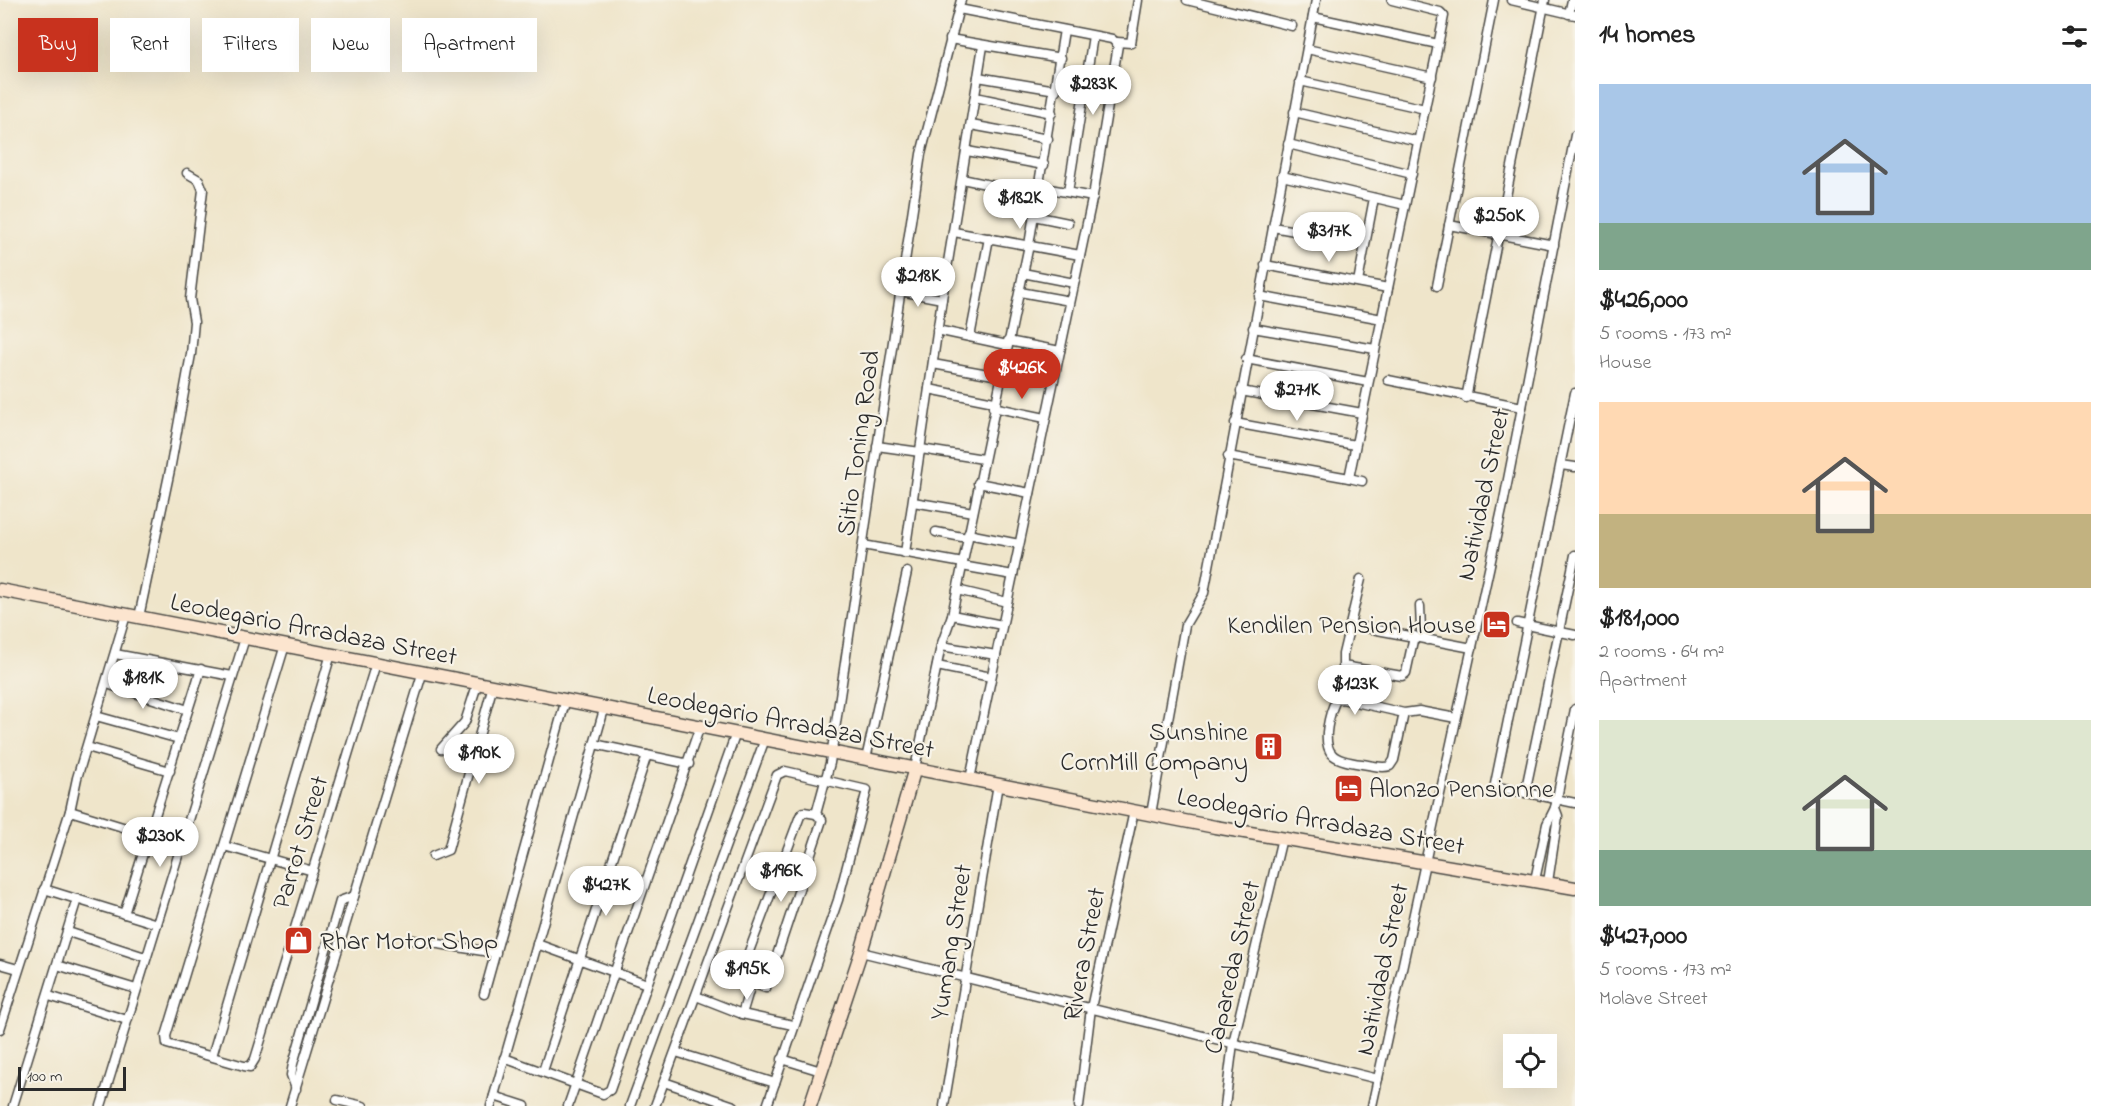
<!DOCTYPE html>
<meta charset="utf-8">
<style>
:root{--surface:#fff;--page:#f2f2f2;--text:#222;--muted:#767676;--accent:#c8321e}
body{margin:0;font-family:"Indie Flower",sans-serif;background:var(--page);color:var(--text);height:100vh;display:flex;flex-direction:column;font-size:22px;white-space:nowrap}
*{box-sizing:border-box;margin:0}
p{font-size:20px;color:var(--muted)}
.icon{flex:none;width:33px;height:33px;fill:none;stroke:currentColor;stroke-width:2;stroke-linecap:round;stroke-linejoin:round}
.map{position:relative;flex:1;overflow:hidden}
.panel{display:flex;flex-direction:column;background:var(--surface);width:540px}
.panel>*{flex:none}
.banner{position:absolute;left:18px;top:18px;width:570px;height:54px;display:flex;gap:12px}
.fabs{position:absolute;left:1503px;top:1034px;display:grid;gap:12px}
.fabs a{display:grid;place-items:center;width:54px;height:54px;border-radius:0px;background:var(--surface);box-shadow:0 6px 24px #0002;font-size:30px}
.scale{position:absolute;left:18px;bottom:15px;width:108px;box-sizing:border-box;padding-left:6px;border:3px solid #2b2b2b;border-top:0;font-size:16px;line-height:21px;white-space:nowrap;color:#2b2b2b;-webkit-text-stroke:4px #f7f3e8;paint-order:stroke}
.price{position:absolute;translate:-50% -51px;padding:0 14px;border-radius:21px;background:#fff;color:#222;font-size:20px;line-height:39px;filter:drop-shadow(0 2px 3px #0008)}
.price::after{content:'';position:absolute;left:50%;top:36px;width:18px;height:14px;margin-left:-9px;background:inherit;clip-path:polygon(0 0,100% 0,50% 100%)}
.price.active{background:var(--accent);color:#fff}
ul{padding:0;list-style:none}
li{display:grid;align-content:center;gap:12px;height:318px;padding:0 24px}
li span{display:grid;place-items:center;height:186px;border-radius:0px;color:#555}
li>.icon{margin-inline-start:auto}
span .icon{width:108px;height:108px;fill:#fffc;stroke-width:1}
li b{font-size:26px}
h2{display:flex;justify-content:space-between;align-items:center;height:72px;padding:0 24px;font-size:26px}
.pill{padding:0 21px;border-radius:0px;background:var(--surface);box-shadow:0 6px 24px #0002;font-size:21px;line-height:54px}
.pill.active{background:var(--accent);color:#fff}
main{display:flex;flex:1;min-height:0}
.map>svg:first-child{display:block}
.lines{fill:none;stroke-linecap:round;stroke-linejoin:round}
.street-casing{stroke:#484743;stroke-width:11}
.secondary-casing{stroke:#484743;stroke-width:15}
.street{stroke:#fff;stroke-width:8}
.secondary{stroke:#fce5cf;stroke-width:12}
.labels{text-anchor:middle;stroke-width:4.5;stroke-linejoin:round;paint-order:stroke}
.street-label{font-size:26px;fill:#2b2b2b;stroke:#f7f3e8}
.poi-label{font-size:26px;fill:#2b2b2b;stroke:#f7f3e8;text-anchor:end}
</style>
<main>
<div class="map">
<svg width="1575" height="1106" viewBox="0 0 1575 1106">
<rect width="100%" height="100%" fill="#f7f3e8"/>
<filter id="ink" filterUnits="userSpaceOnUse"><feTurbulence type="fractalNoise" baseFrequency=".0167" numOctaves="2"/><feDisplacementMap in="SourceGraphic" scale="12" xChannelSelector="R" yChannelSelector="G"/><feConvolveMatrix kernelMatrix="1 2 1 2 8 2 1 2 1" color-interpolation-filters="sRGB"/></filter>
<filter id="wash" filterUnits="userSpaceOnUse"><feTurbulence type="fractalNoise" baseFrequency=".008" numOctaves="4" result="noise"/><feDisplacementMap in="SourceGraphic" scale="24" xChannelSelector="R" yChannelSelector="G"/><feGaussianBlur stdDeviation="1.35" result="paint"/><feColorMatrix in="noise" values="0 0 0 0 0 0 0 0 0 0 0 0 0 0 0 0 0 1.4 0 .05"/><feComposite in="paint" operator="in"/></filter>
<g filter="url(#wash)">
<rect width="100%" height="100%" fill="#efe5ca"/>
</g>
<g filter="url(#ink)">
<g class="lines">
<defs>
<g id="street">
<polyline points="1187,0 1292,26"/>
<polyline points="1511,0 1575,15"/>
<polyline points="959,9 1112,39 1118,45 1094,190 970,779"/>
<polyline points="1569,14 1572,0"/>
<polyline points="1313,17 1438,44"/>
<polyline points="950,39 1061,58"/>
<polyline points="1117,42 1131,43 1138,0"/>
<polyline points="1307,49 1432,77"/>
<polyline points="978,77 1056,90"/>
<polyline points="1300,81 1425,109"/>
<polyline points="975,97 1052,113"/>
<polyline points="1294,112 1418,141"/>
<polyline points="971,125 1048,139"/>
<polyline points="1288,144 1412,174"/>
<polyline points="967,151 1044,165"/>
<polyline points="1282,176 1405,205"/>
<polyline points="962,179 1038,195"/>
<polyline points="1039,187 1093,197"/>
<polyline points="1068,192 1093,36"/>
<polyline points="1034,216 1068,223"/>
<polyline points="1449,225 1554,245"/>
<polyline points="1273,227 1365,244"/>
<polyline points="954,232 1080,255"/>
<polyline points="1265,265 1388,288"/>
<polyline points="1023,273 1074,283"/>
<polyline points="1358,282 1374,198"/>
<polyline points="1437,286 1494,0"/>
<polyline points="900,291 942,299"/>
<polyline points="1020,292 1070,301"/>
<polyline points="1259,296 1382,319"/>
<polyline points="1253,328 1375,349"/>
<polyline points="937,330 1007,345"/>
<polyline points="970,337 989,238"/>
<polyline points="1008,341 1060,351"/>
<polyline points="1246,359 1368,382"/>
<polyline points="933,364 999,376"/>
<polyline points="1388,380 1522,407"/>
<polyline points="929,389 994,402"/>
<polyline points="1241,391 1362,413"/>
<polyline points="1575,393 1495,784 1498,787 1575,803"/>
<polyline points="1466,398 1545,0"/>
<polyline points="993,407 1045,418"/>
<polyline points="1235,423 1355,445"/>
<polyline points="877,446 920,452"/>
<polyline points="921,449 983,459"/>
<polyline points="1228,456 1349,478 1444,16 1440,12 1392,0"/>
<polyline points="1561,465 1575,467"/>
<polyline points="1349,478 1362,481"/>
<polyline points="978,483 1030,493"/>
<polyline points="913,502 973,512"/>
<polyline points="936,532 967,538"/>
<polyline points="968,534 1019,544"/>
<polyline points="863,545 963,563"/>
<polyline points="905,553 942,299 983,46"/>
<polyline points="962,566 1013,575"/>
<polyline points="1361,579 1343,654 1343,666 1402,676 1406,673 1414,636"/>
<polyline points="957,590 1007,602"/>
<polyline points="1420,606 1421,630 1427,640"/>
<polyline points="952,615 1002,625"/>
<polyline points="139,617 170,470 191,354 194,322 190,299 203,190 199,180 187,173"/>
<polyline points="1517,623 1575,635"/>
<polyline points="1351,625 1472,648"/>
<polyline points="285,645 166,1036 167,1044 244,1066 250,1067 255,1059 376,663"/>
<polyline points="941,646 996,655"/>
<polyline points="115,654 232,676"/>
<polyline points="937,666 991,677"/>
<polyline points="107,684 188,710"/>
<path d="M1404 713 1394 760 1390 766C1381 769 1371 765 1362 764 1354 763 1338 761 1332 754 1321 742 1330 712 1336 700L1342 699 1404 713 1419 711 1456 718"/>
<polyline points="96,716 179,739"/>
<polyline points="594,744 689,764"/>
<polyline points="87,747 170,771"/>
<polyline points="441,749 465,722 478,682"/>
<polyline points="866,759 907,572"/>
<polyline points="915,768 941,646 952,615 1029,245 1064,30"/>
<polyline points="1525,793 1575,555"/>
<polyline points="70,811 149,835"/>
<polygon points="804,812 816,814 822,820 766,988 739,978 800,816"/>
<polyline points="816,814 830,763 921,154 961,0"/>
<polyline points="1151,814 1185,625 1204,593 1316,0"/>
<polyline points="224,846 313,871"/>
<polyline points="433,856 448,850 493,685"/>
<polyline points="1535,880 1547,824 1555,808 1575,709"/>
<polyline points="1548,882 1558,816 1555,808"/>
<polyline points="44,889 157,924"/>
<polyline points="124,914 201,669"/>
<polyline points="68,932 145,957"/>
<polyline points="413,940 496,953"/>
<polyline points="537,944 647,984"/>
<polyline points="861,952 1378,1079"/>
<polyline points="0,964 18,969"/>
<polyline points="57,965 136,989"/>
<polyline points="484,994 566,699"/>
<polyline points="49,996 127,1020"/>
<polyline points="696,996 742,1014 793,1025"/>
<polyline points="742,1014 751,984"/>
<polyline points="0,1029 70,811 77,778 126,615"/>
<polyline points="676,1052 775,1083"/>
<polyline points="212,1056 331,654"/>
<polyline points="504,1058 603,1094 610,1090 736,733"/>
<polyline points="782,1059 821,1071"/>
<polyline points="543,1071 647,755"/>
<polyline points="664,1082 734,1106"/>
<polyline points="296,1089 291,1075 293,1064 340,901 354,896"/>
<polyline points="494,1096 525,1106"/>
<polyline points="337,1100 363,1106"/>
<polyline points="13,1106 77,899"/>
<polyline points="101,1106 245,638"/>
<polyline points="290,1106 423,671"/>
<polyline points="491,1106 605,706"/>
<polyline points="568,1106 700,726"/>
<polyline points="630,1106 765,739"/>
<polyline points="655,1106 777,775 785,771 867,790 838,900 767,1106"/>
<polyline points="944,1106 998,784"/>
<polyline points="1079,1106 1091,1008 1134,811"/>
<polyline points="1225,1106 1233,1043 1282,838"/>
<polyline points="1372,1106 1503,505 1575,135"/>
</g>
<g id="secondary">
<polyline points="0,590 1215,827 1575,888"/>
<polyline points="810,1106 861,952 915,768"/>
</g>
</defs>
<use href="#street" class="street-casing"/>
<use href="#secondary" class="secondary-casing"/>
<use href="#street" class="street"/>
<use href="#secondary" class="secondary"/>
</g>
</g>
<defs>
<symbol id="hotel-square" viewBox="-11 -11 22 22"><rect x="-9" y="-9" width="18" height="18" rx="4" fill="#c8321e" stroke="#f7f3e8"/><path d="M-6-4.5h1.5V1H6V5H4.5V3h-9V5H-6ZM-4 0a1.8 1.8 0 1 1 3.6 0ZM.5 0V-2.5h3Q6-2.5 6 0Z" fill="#fff"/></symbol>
<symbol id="building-square" viewBox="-11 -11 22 22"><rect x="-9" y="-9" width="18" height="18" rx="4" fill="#c8321e" stroke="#f7f3e8"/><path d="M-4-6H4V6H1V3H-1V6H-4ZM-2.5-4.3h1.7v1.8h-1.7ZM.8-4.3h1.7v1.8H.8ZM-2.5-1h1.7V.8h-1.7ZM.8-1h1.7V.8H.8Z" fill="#fff"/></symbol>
<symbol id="shop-square" viewBox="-11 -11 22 22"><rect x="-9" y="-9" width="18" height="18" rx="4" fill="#c8321e" stroke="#f7f3e8"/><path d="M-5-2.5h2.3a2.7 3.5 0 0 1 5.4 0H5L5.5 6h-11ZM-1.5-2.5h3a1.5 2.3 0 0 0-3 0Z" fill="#fff"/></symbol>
</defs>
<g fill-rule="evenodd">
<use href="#hotel-square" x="1480" y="608" width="33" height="33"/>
<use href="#building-square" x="1252" y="730" width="33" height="33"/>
<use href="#hotel-square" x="1332" y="772" width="33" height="33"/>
<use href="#shop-square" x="282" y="924" width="33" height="33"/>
</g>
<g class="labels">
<g class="street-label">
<text transform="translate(857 443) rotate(-82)" y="9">Sitio Toning Road</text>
<text transform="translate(1482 494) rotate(-78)" y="9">Natividad Street</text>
<text transform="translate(314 628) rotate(11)" y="9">Leodegario Arradaza Street</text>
<text transform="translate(791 721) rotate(11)" y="9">Leodegario Arradaza Street</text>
<text transform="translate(1321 820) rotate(10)" y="9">Leodegario Arradaza Street</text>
<text transform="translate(299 842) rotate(-73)" y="9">Parrot Street</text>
<text transform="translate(950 942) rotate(-81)" y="9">Yumang Street</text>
<text transform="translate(1083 954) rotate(-79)" y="9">Rivera Street</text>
<text transform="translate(1231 967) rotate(-77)" y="9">Capareda Street</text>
<text transform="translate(1381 969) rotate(-78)" y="9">Natividad Street</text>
</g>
<g class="poi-label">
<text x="1476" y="633">Kendilen Pension House</text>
<text x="1248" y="740">Sunshine<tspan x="1248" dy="30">CornMill Company</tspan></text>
<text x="1369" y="797" text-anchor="start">Alonzo Pensionne</text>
<text x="320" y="949" text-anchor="start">Rhar Motor Shop</text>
</g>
</g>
</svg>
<div class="fabs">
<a><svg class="icon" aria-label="locate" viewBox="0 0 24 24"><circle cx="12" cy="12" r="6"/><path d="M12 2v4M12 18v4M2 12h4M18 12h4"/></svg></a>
</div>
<div class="scale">100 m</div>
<b class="price" style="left:1093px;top:116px">$283K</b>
<b class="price" style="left:1020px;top:230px">$182K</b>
<b class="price" style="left:1499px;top:248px">$250K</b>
<b class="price" style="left:1329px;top:263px">$317K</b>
<b class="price" style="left:918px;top:308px">$218K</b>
<b class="price active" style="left:1022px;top:400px">$426K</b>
<b class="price" style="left:1297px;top:422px">$271K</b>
<b class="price" style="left:143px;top:710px">$181K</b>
<b class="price" style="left:1355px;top:716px">$123K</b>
<b class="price" style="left:479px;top:785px">$190K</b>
<b class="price" style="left:160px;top:868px">$230K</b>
<b class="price" style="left:781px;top:903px">$196K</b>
<b class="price" style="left:606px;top:917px">$427K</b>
<b class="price" style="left:747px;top:1001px">$195K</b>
<div class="banner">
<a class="pill active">Buy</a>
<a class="pill">Rent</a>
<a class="pill">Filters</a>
<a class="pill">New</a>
<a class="pill">Apartment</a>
</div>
</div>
<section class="panel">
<h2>14 homes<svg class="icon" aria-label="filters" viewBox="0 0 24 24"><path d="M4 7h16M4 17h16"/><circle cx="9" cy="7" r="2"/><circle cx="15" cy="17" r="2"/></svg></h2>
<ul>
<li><span style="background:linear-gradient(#a9c7e8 75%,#7fa58c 0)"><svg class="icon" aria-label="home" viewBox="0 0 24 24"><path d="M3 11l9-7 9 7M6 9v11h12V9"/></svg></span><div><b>$426,000</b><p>5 rooms · 173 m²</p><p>House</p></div></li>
<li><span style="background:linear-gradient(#ffd9b3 60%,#c2b280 0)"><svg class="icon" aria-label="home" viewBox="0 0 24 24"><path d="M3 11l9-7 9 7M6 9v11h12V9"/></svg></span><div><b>$181,000</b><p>2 rooms · 64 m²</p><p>Apartment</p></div></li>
<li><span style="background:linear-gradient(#dfe7d0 70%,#7fa58c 0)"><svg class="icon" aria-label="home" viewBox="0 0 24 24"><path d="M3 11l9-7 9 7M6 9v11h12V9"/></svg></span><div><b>$427,000</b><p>5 rooms · 173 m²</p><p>Molave Street</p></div></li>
</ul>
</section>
</main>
